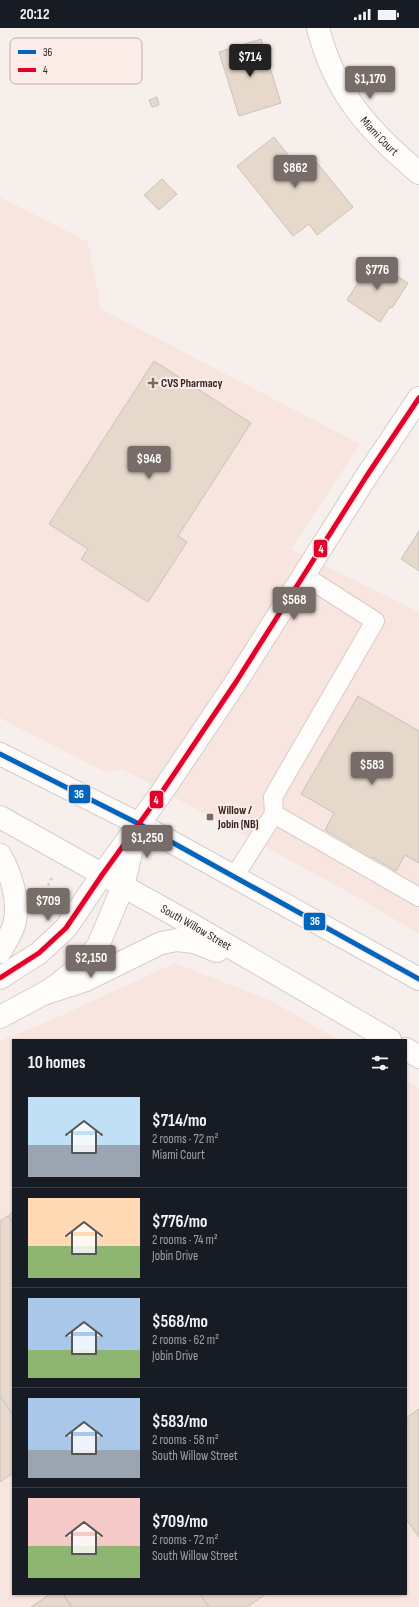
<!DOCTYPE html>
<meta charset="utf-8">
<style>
:root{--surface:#171b24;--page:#242831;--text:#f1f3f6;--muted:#9ea1a6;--line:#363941;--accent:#786c68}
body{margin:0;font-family:"Sofia Sans Condensed",sans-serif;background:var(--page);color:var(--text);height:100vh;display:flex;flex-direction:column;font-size:15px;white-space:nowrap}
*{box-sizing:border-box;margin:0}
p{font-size:13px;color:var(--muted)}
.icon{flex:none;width:22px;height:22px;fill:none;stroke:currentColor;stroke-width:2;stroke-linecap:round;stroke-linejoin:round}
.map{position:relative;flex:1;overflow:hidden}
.drawer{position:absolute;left:12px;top:1011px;width:395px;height:556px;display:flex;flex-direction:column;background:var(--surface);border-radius:0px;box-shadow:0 1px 3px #0004}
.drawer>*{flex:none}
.price{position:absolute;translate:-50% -34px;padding:0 9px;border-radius:4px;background:var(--accent);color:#fff;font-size:13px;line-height:26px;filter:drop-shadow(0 1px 2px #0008)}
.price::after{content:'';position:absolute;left:50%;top:24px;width:12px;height:9px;margin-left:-6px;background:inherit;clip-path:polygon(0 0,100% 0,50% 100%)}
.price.on{background:#222;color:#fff}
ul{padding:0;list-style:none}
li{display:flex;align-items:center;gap:12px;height:100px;padding:0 16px}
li+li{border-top:1px solid var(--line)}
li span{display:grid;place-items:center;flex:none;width:112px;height:80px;border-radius:0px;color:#555}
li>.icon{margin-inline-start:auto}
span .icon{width:48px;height:48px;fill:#fffc;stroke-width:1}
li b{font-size:17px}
h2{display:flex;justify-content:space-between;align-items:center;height:48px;padding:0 16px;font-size:17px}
.status{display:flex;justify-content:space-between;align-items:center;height:28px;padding:0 20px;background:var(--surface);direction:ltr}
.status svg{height:11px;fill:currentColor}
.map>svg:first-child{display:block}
.built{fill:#f9e5df}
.building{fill:#e7d8cc;stroke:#cac1bb}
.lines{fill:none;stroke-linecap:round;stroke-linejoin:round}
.service-casing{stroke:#d6ccc8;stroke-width:20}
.minor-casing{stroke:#d6ccc8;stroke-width:24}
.primary-casing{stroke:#d6ccc8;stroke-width:24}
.path{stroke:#d4cfcf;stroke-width:2.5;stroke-dasharray:3 3;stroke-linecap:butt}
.service{stroke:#fefdfc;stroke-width:18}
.minor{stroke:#fefdfc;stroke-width:22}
.primary{stroke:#fefdfc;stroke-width:22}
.bus-1-casing{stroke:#fcece8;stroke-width:8}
.bus-2-casing{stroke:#fcece8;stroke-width:8}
.bus-1{stroke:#0065bd;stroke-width:5}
.bus-2{stroke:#e4002b;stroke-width:5}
.poi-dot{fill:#786c68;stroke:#fcece8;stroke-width:1.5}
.labels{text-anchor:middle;stroke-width:4;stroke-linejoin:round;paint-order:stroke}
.street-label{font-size:12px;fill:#332521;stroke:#fcece8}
.poi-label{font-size:12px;font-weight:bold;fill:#332521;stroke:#fcece8;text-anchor:start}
.key{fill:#fcece8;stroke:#c0b0ac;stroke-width:1}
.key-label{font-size:11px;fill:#332521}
.line-badge{stroke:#fcece8;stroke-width:1.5}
.badge-label{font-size:11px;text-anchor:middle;font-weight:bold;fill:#fff}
</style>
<div class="status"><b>20:12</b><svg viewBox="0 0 49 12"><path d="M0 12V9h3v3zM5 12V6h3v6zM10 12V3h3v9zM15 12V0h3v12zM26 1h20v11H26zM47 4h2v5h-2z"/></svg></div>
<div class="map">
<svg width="419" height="1579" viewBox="0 0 419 1579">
<rect width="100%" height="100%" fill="#f7efec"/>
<g class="built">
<polygon points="0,169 88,214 101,281 360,416 291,521 419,584 419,906 364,873 134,747 123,741 105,744 0,690"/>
<polygon points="175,935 272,973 338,1012 13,1012 13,1566 406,1566 406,1052 419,1060 419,1579 0,1579 0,1013 49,993"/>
</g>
<g class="building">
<polygon points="261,11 281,75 239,88 219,24"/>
<polygon points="157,69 159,77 152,79 149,72"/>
<polygon points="274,109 299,141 313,130 353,179 317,207 309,196 293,208 237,138"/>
<polygon points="162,151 177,166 159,182 144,167"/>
<polygon points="372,233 408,255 392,280 390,279 380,294 347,272"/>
<polygon points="154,333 251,395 178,508 187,514 148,574 81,531 88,521 49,496"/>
<polygon points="419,503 419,543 401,531"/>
<polygon points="358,668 419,703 419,835 405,827 396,843 372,829 368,835 347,823 351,817 325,802 334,785 301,766"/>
<polygon points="13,1184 13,1196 8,1188"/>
<polygon points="8,1188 13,1196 13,1387 0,1368 0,1193"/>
<polygon points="0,1368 13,1387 13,1445 0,1454"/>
<polygon points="419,1381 419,1509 406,1491 406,1390"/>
<polygon points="50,1566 63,1566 72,1579 31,1579"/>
<polygon points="63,1566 200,1566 209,1579 72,1579"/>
<polygon points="200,1566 266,1566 247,1579 209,1579"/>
</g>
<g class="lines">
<defs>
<g id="service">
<polyline points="274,786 273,769 375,593 303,547"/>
<polyline points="234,849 274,786 419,869"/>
</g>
<g id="minor">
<path id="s1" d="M318 0C335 66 368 102 419 145"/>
<polyline points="0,950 39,925 66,900 102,847 162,764 236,654 366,449 419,370"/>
<polyline points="0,989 43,966 57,957 76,942 98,918 123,858 135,809"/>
</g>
<g id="primary">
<polyline points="0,726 139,796 419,951"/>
<path id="s2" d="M0 789 189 895 390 1012"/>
<path d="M0 827C11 846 19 871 15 893 13 904 5 915 0 924"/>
<polyline points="43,966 86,952 161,915 177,912 194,914 217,923"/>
<polyline points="406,1021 419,1029"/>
</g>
</defs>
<use href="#service" class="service-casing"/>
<use href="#minor" class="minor-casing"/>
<use href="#primary" class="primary-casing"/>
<polyline class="path" points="45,863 52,850"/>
<use href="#service" class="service"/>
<use href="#minor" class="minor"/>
<use href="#primary" class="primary"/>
<defs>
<polyline id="bus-1" points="0,726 139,796 419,951"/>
<polyline id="bus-2" points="0,950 39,925 66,900 102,847 162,764 236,654 366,449 419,370"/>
</defs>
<use href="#bus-1" class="bus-1-casing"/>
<use href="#bus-2" class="bus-2-casing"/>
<use href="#bus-1" class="bus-1"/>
<use href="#bus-2" class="bus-2"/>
</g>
<g class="poi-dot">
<path d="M151 349h4v4h4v4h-4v4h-4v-4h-4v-4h4z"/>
<rect x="206" y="785" width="8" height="8" rx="2"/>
</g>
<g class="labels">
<g class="street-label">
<text dy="4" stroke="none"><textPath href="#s1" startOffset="126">Miami Court</textPath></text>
<text dy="4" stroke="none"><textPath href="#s2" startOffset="225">South Willow Street</textPath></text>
</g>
<g class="poi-label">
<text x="161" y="359">CVS Pharmacy</text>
<text x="218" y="786">Willow /<tspan x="218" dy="14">Jobin (NB)</tspan></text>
</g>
</g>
<rect x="10" y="10" width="132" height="46" rx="6" class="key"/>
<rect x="18" y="22" width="18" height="4" fill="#0065bd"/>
<rect x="18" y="40" width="18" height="4" fill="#e4002b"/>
<g class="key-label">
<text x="43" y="28">36</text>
<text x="43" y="46">4</text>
</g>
<g class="line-badge">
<rect x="313" y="511" width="15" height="19" rx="4" fill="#e4002b"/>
<rect x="68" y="756" width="23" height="20" rx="4" fill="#0065bd"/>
<rect x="149" y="762" width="15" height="19" rx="4" fill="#e4002b"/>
<rect x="303" y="884" width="23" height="19" rx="4" fill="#0065bd"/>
</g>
<g class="badge-label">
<text x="321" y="525">4</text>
<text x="79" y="770">36</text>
<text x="156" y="776">4</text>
<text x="315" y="897">36</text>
</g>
</svg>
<b class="price on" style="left:250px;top:50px">$714</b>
<b class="price" style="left:370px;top:72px">$1,170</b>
<b class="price" style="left:295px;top:161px">$862</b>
<b class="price" style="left:377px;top:263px">$776</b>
<b class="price" style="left:149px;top:452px">$948</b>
<b class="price" style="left:294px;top:593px">$568</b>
<b class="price" style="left:372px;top:758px">$583</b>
<b class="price" style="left:147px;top:831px">$1,250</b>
<b class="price" style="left:48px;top:894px">$709</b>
<b class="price" style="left:91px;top:951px">$2,150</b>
<section class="drawer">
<h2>10 homes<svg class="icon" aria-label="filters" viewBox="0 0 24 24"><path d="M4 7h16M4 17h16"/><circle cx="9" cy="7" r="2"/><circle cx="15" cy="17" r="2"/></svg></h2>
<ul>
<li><span style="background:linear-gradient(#bfe0f5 60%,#9aa5b1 0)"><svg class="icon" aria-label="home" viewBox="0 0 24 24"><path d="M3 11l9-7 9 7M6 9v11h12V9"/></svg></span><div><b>$714/mo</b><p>2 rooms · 72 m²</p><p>Miami Court</p></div></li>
<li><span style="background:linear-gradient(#ffd9b3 60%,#8fb573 0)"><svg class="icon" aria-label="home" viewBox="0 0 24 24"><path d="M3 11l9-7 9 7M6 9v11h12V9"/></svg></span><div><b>$776/mo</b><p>2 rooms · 74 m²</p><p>Jobin Drive</p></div></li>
<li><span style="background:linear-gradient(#a9c7e8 65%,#8fb573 0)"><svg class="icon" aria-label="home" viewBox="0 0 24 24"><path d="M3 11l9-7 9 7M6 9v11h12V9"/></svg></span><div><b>$568/mo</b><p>2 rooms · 62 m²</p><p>Jobin Drive</p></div></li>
<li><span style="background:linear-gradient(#a9c7e8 65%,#9aa5b1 0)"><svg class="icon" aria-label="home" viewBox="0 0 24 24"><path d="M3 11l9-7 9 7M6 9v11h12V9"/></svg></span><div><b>$583/mo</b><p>2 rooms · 58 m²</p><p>South Willow Street</p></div></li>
<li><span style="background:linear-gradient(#f6c9c9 60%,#8fb573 0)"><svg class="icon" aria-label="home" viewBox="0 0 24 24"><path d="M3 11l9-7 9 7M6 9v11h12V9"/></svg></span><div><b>$709/mo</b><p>2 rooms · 72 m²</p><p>South Willow Street</p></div></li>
</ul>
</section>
</div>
